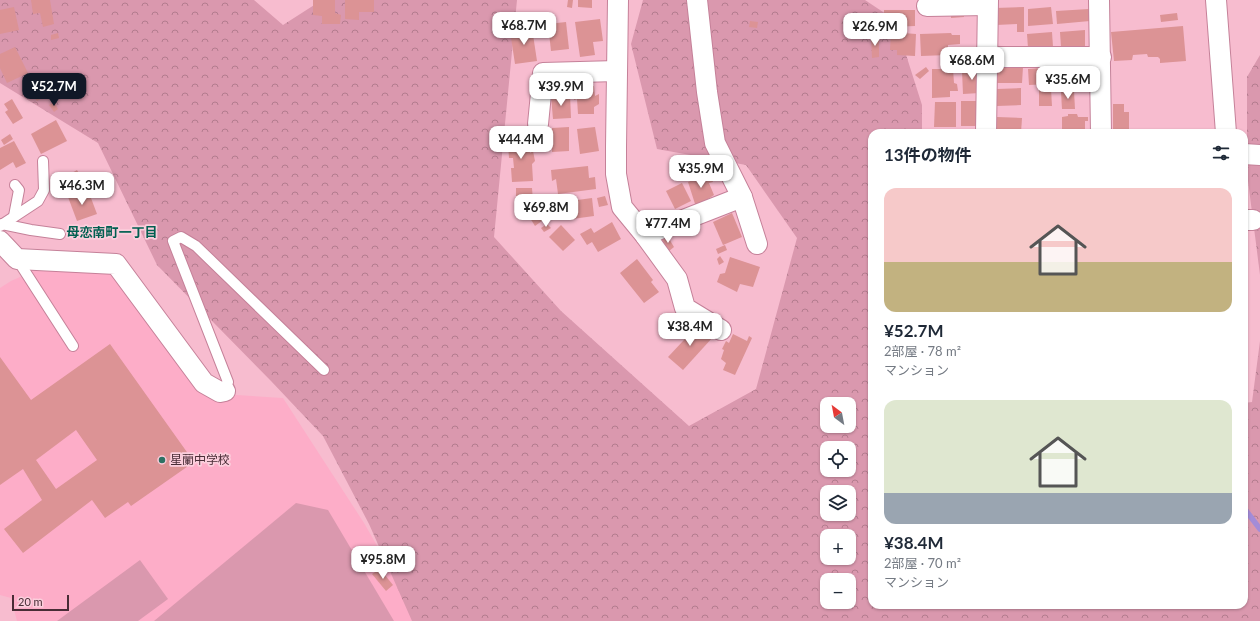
<!DOCTYPE html>
<html lang="ja">
<meta charset="utf-8">
<style>
:root{--surface:#fff;--page:#f2f2f3;--text:#1f2937;--muted:#747a83;--accent:#111827}
body{margin:0;font-family:Lato,"Noto Sans JP",sans-serif;background:var(--page);color:var(--text);height:100vh;display:flex;flex-direction:column;font-size:15px;white-space:nowrap}
*{box-sizing:border-box;margin:0}
p{font-size:13px;color:var(--muted)}
.icon{flex:none;width:22px;height:22px;fill:none;stroke:currentColor;stroke-width:2;stroke-linecap:round;stroke-linejoin:round}
.map{position:relative;flex:1;overflow:hidden}
.details{position:absolute;left:868px;top:129px;width:380px;height:480px;display:flex;flex-direction:column;background:var(--surface);border-radius:12px;box-shadow:0 1px 3px #0004}
.details>*{flex:none}
.needle{width:26px;rotate:328deg}
.buttons{position:absolute;left:820px;top:397px;display:grid;gap:8px}
.buttons a{display:grid;place-items:center;width:36px;height:36px;border-radius:8px;background:var(--surface);box-shadow:0 1px 3px #0004;font-size:20px}
.scale{position:absolute;left:12px;bottom:10px;width:57px;box-sizing:border-box;padding-left:4px;border:2px solid #492c36;border-top:0;font-size:11px;line-height:14px;white-space:nowrap;color:#492c36;-webkit-text-stroke:3px #fbcedc;paint-order:stroke}
.price{position:absolute;translate:-50% -34px;padding:0 9px;border-radius:8px;background:#fff;color:#222;font-size:13px;line-height:26px;filter:drop-shadow(0 1px 2px #0008)}
.price::after{content:'';position:absolute;left:50%;top:24px;width:12px;height:9px;margin-left:-6px;background:inherit;clip-path:polygon(0 0,100% 0,50% 100%)}
.price.current{background:var(--accent);color:#fff}
ul{padding:0;list-style:none}
li{display:grid;align-content:center;gap:8px;height:212px;padding:0 16px}
li span{display:grid;place-items:center;height:124px;border-radius:12px;color:#555}
li>.icon{margin-inline-start:auto}
span .icon{width:72px;height:72px;fill:#fffc;stroke-width:1}
li b{font-size:17px}
h2{display:flex;justify-content:space-between;align-items:center;height:48px;padding:0 16px;font-size:17px}
.map>svg:first-child{display:block}
.built{fill:#fdadc8}
.forest{fill:url(#forest-crowns);fill-rule:evenodd}
.pitch{fill:#da98ae}
.lines{fill:none;stroke-linecap:round;stroke-linejoin:round}
.stream{stroke:#a38cd8;stroke-width:5.5}
.building{fill:#dc9395;fill-rule:evenodd}
.lane-casing{stroke:#c58199;stroke-width:12}
.street-casing{stroke:#c58199;stroke-width:22}
.lane{stroke:#fff;stroke-width:10}
.street{stroke:#fff;stroke-width:20}
.poi-dot{fill:#2d7163;stroke:#fbcedc;stroke-width:1.5}
.labels{text-anchor:middle;stroke-width:3.5;stroke-linejoin:round;paint-order:stroke}
.poi-label{font-size:12px;fill:#492c36;stroke:#fbcedc;text-anchor:start}
.neighbourhood-label{font-size:13px;font-weight:bold;fill:#005f50;stroke:#fbcedc}
</style>
<div class="map">
<svg width="1260" height="621" viewBox="0 0 1260 621">
<defs>
<pattern id="forest-crowns" width="20" height="18" patternUnits="userSpaceOnUse"><rect width="20" height="18" fill="#da98ae"/><path d="M2 6a3 3 0 1 1 6 0M12 15a3 3 0 1 1 6 0" fill="none" stroke="#b37c8e"/></pattern>
</defs>
<rect width="100%" height="100%" fill="#f7bccf"/>
<polygon class="built" points="38,269 111,271 205,393 283,398 364,523 420,621 17,621 11,598 0,595 0,288 11,281"/>
<g class="forest">
<path d="M0 0H254L283 25 322 0H517L494 237 561 311 689 426 756 389 797 238 746 165 657 149 631 44 643 0H865L895 20 922 105V133H872V605H1244V403L1252 402 1260 341V621H412L369 524 323 436 271 381 157 265 98 143 0 83ZM827 404H849V426H827ZM827 448H849V470H827ZM827 492H849V514H827ZM827 536H849V558H827ZM827 580H849V602H827Z"/>
<polygon points="1260,55 1260,275 1247,173 1247,77"/>
</g>
<g class="pitch">
<polygon points="296,503 328,510 394,621 154,621"/>
<polygon points="140,560 168,599 138,621 57,621"/>
</g>
<g class="lines">
<polyline class="stream" points="1244,508 1260,529"/>
</g>
<g class="building">
<polygon points="31,0 50,0 54,24 43,27 40,13 33,14"/>
<polygon points="313,0 335,0 335,13 341,15 340,24 322,24 322,16 313,15"/>
<polygon points="345,0 374,0 374,12 359,12 359,20 345,19"/>
<polygon points="568,0 573,0 572,8 567,7"/>
<polygon points="578,0 592,0 592,8 578,7"/>
<polygon points="14,7 19,30 0,34 0,10"/>
<polygon points="1024,7 1024,32 1017,32 1017,24 996,25 995,8"/>
<polygon points="1051,7 1053,24 1028,26 1028,9"/>
<polygon points="1089,9 1090,21 1057,24 1056,11"/>
<polygon points="884,10 915,10 915,26 890,27 890,14 884,14"/>
<polygon points="964,12 964,17 951,18 951,13"/>
<polygon points="1177,13 1178,20 1161,22 1160,15"/>
<polygon points="600,19 603,41 593,42 595,55 580,57 575,22"/>
<polygon points="750,21 758,22 757,28 749,27"/>
<polygon points="566,22 569,49 551,51 548,24"/>
<polygon points="1183,26 1186,61 1160,63 1160,59 1158,57 1148,57 1147,54 1133,55 1132,60 1114,61 1111,32"/>
<polygon points="532,28 537,61 515,64 510,31"/>
<polygon points="1085,30 1085,46 1061,47 1060,32"/>
<polygon points="891,32 916,34 915,56 897,55 897,50 890,50"/>
<polygon points="1052,32 1053,47 1028,48 1027,34"/>
<polygon points="58,33 59,38 51,40 51,35"/>
<polygon points="951,33 952,35 960,35 960,44 948,45 948,55 921,56 920,34"/>
<polygon points="871,36 879,36 879,57 872,58"/>
<polygon points="15,47 28,73 7,83 0,68 0,54"/>
<polygon points="980,65 980,93 963,94 962,71 971,71 973,66"/>
<polygon points="998,66 1023,67 1022,83 997,83"/>
<polygon points="926,67 929,71 920,79 915,75"/>
<polygon points="1054,67 1055,80 1050,80 1051,84 1029,85 1028,69"/>
<polygon points="932,69 953,69 954,83 957,84 958,91 950,91 950,97 932,98"/>
<polygon points="36,76 48,95 37,101 25,83"/>
<polygon points="594,86 595,96 599,94 599,104 594,107 594,114 578,114 577,99 574,100 574,87"/>
<polygon points="1021,88 1021,105 997,106 997,89"/>
<polygon points="1039,89 1051,89 1052,106 1039,106"/>
<polygon points="1074,91 1075,109 1062,109 1061,92"/>
<polygon points="570,94 571,118 553,119 551,96"/>
<polygon points="12,99 23,118 13,124 5,112 8,110 4,104"/>
<rect x="961" y="101" width="18" height="25"/>
<polygon points="54,102 58,109 54,112 49,105"/>
<polygon points="935,102 956,102 956,127 934,127"/>
<polygon points="1113,104 1124,104 1124,112 1129,112 1129,130 1113,130"/>
<polygon points="1068,114 1077,114 1078,117 1088,117 1088,121 1085,121 1085,130 1062,131 1062,117 1068,116"/>
<polygon points="997,117 1022,118 1021,133 996,133"/>
<polygon points="56,120 67,141 41,154 31,134"/>
<polygon points="569,127 569,151 552,152 552,128"/>
<polygon points="595,127 599,151 580,154 577,129"/>
<rect x="932" y="130" width="29" height="3"/>
<polygon points="10,134 13,139 4,145 1,140"/>
<polygon points="511,138 529,138 530,153 533,151 535,161 532,164 533,181 512,182 511,168 514,168 513,158 509,158 508,144 512,142"/>
<polygon points="14,141 26,163 16,168 13,162 0,170 0,148"/>
<polygon points="588,166 589,178 595,177 596,189 558,194 556,179 552,181 551,170"/>
<polygon points="77,170 85,184 68,193 61,179"/>
<polygon points="710,174 713,182 709,183 714,195 696,207 688,182"/>
<polygon points="682,183 691,201 675,209 666,191"/>
<polygon points="516,188 532,188 533,201 516,201"/>
<polygon points="88,190 97,214 77,221 68,197"/>
<polygon points="605,196 608,205 599,207 597,198"/>
<polygon points="592,198 594,216 565,220 563,202"/>
<polygon points="540,210 546,218 535,226 530,218"/>
<polygon points="732,213 742,237 723,245 713,222"/>
<polygon points="612,222 621,239 598,252 592,242 587,245 580,234 591,228 594,233"/>
<polygon points="547,224 551,228 544,232 541,228"/>
<polygon points="561,225 575,240 563,251 549,237"/>
<polygon points="668,237 674,247 669,251 662,240"/>
<polygon points="725,245 727,250 718,254 716,249"/>
<polygon points="720,256 724,262 719,265 717,259"/>
<polygon points="730,257 760,267 753,287 740,284 737,292 717,282 720,274 725,273"/>
<polygon points="637,259 653,280 651,282 659,292 644,303 620,273"/>
<polygon points="698,325 713,337 683,370 668,357"/>
<polygon points="733,334 747,341 749,336 752,338 735,375 723,370 726,363 721,359 724,350 722,349 726,341 729,343"/>
<path d="M110 344 194 462 131 506 128 502 105 518 92 500 23 553 4 529 42 500 23 469 0 485V357L31 400ZM76 430 97 460 56 489 36 460Z"/>
<polygon points="380,569 393,585 386,591 372,574"/>
</g>
<g class="lines">
<defs>
<g id="lane">
<polyline points="14,216 19,190 15,185"/>
<polyline points="2,224 31,230 60,234"/>
<polyline points="0,226 38,201 44,190 43,161"/>
<polyline points="17,259 73,346"/>
<polyline points="225,391 228,382 173,241 181,237 196,246 324,370"/>
</g>
<g id="street">
<polyline points="618,0 616,147 616,174 622,207 645,235 677,279 685,308 721,330"/>
<polyline points="697,0 707,92 715,143 742,197 757,244"/>
<polyline points="1099,0 1101,133"/>
<polyline points="1216,0 1226,133"/>
<polyline points="927,6 987,5"/>
<polyline points="987,57 1101,57"/>
<polyline points="538,124 543,73 617,71"/>
<polyline points="986,133 988,0"/>
<polyline points="1244,154 1260,155"/>
<polyline points="1244,220 1253,220"/>
<polyline points="645,235 742,197"/>
<polyline points="0,241 17,259 116,264 204,383 220,392 225,391"/>
</g>
</defs>
<use href="#lane" class="lane-casing"/>
<use href="#street" class="street-casing"/>
<use href="#lane" class="lane"/>
<use href="#street" class="street"/>
</g>
<circle class="poi-dot" cx="162" cy="460" r="4"/>
<g class="labels">
<g class="poi-label">
<text x="170" y="464">星蘭中学校</text>
</g>
<g class="neighbourhood-label">
<text x="112" y="237">母恋南町一丁目</text>
</g>
</g>
</svg>
<div class="buttons">
<a><svg class="needle" viewBox="-14 -14 28 28"><path d="M0-13l5 13h-10z" fill="#e53935"/><path d="M0 13l5-13h-10z" fill="#747a83"/></svg></a>
<a><svg class="icon" aria-label="locate" viewBox="0 0 24 24"><circle cx="12" cy="12" r="6"/><path d="M12 2v4M12 18v4M2 12h4M18 12h4"/></svg></a>
<a><svg class="icon" aria-label="layers" viewBox="0 0 24 24"><path d="M12 4l9 5-9 5-9-5zM3 14l9 5 9-5"/></svg></a>
<a>+</a>
<a>−</a>
</div>
<div class="scale">20 m</div>
<b class="price" style="left:524px;top:46px">¥68.7M</b>
<b class="price" style="left:875px;top:47px">¥26.9M</b>
<b class="price" style="left:972px;top:81px">¥68.6M</b>
<b class="price" style="left:1068px;top:100px">¥35.6M</b>
<b class="price current" style="left:54px;top:107px">¥52.7M</b>
<b class="price" style="left:561px;top:107px">¥39.9M</b>
<b class="price" style="left:521px;top:160px">¥44.4M</b>
<b class="price" style="left:701px;top:189px">¥35.9M</b>
<b class="price" style="left:82px;top:206px">¥46.3M</b>
<b class="price" style="left:546px;top:228px">¥69.8M</b>
<b class="price" style="left:668px;top:244px">¥77.4M</b>
<b class="price" style="left:690px;top:347px">¥38.4M</b>
<b class="price" style="left:383px;top:580px">¥95.8M</b>
<section class="details">
<h2>13件の物件<svg class="icon" aria-label="filters" viewBox="0 0 24 24"><path d="M4 7h16M4 17h16"/><circle cx="9" cy="7" r="2"/><circle cx="15" cy="17" r="2"/></svg></h2>
<ul>
<li><span style="background:linear-gradient(#f6c9c9 60%,#c2b280 0)"><svg class="icon" aria-label="home" viewBox="0 0 24 24"><path d="M3 11l9-7 9 7M6 9v11h12V9"/></svg></span><div><b>¥52.7M</b><p>2部屋 · 78 m²</p><p>マンション</p></div></li>
<li><span style="background:linear-gradient(#dfe7d0 75%,#9aa5b1 0)"><svg class="icon" aria-label="home" viewBox="0 0 24 24"><path d="M3 11l9-7 9 7M6 9v11h12V9"/></svg></span><div><b>¥38.4M</b><p>2部屋 · 70 m²</p><p>マンション</p></div></li>
</ul>
</section>
</div>
